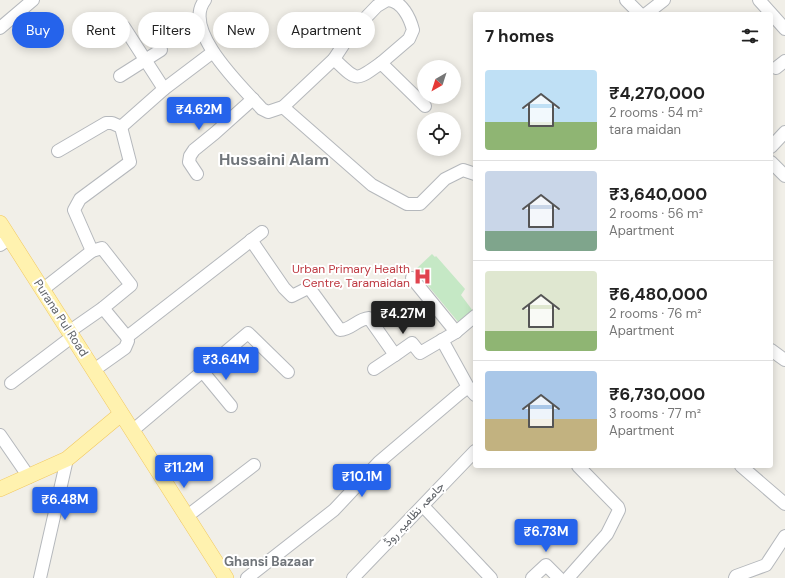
<!DOCTYPE html>
<meta charset="utf-8">
<style>
:root{--surface:#fff;--page:#f6f6f6;--text:#222;--muted:#767676;--line:#e0e0e0;--accent:#2563eb}
body{margin:0;font-family:"DM Sans",Vazirmatn,sans-serif;background:var(--page);color:var(--text);height:100vh;display:flex;flex-direction:column;font-size:15px;white-space:nowrap}
*{box-sizing:border-box;margin:0}
p{font-size:13px;color:var(--muted)}
.icon{flex:none;width:22px;height:22px;fill:none;stroke:currentColor;stroke-width:2;stroke-linecap:round;stroke-linejoin:round}
.map{position:relative;flex:1;overflow:hidden}
.panel{position:absolute;left:473px;top:12px;width:300px;height:456px;display:flex;flex-direction:column;background:var(--surface);border-radius:4px;box-shadow:0 2px 10px #0003}
.panel>*{flex:none}
.hud{position:absolute;left:12px;top:12px;width:380px;height:36px;display:flex;gap:8px}
.needle{width:26px;rotate:219deg}
.buttons{position:absolute;left:417px;top:60px;display:grid;gap:8px}
.buttons a{display:grid;place-items:center;width:44px;height:44px;border-radius:50%;background:var(--surface);box-shadow:0 2px 10px #0003;font-size:20px}
.price{position:absolute;translate:-50% -34px;padding:0 9px;border-radius:4px;background:var(--accent);color:#fff;font-size:13px;line-height:26px;filter:drop-shadow(0 1px 2px #0008)}
.price::after{content:'';position:absolute;left:50%;top:24px;width:12px;height:9px;margin-left:-6px;background:inherit;clip-path:polygon(0 0,100% 0,50% 100%)}
.price.current{background:#222;color:#fff}
ul{padding:0;list-style:none}
li{display:flex;align-items:center;gap:12px;height:100px;padding:0 12px}
li+li{border-top:1px solid var(--line)}
li span{display:grid;place-items:center;flex:none;width:112px;height:80px;border-radius:4px;color:#555}
li>.icon{margin-inline-start:auto}
span .icon{width:48px;height:48px;fill:#fffc;stroke-width:1}
li b{font-size:17px}
h2{display:flex;justify-content:space-between;align-items:center;height:48px;padding:0 12px;font-size:17px}
.tag{padding:0 14px;border-radius:18px;background:var(--surface);box-shadow:0 2px 10px #0003;font-size:14px;line-height:36px}
.tag.current{background:var(--accent);color:#fff}
.map>svg:first-child{display:block}
.green{fill:#c5e8c5}
.lines{fill:none;stroke-linecap:round;stroke-linejoin:round}
.minor-casing{stroke:#b5b8bc;stroke-width:14}
.major-casing{stroke:#f2c960;stroke-width:16}
.minor{stroke:#fff;stroke-width:12}
.major{stroke:#fff2af;stroke-width:15}
.labels{text-anchor:middle;stroke-width:4;stroke-linejoin:round;paint-order:stroke}
.health-label{font-size:12px;fill:#be3a42;stroke:#fff;text-anchor:end}
.street-label{font-size:12px;fill:#5f6368;stroke:#fff}
.neighbourhood-label{font-size:13px;font-weight:bold;fill:#70757a;stroke:#fff}
.district-label{font-size:16px;font-weight:bold;fill:#70757a;stroke:#fff}
</style>
<div class="map">
<svg width="785" height="578" viewBox="0 0 785 578">
<rect width="100%" height="100%" fill="#f1efe8"/>
<polygon class="green" points="432,254 435,257 436,256 465,289 461,295 473,311 459,323 415,270"/>
<g class="lines">
<defs>
<g id="minor">
<path d="M205 0C181 30 243 88 262 109L268 112 283 107 334 59 351 33 377 6 387 0"/>
<polyline points="626,0 640,14"/>
<polyline points="759,0 785,29"/>
<polyline points="646,14 664,0"/>
<polyline points="124,27 164,89"/>
<polyline points="0,28 33,0"/>
<path d="M334 59C357 81 355 82 381 63L425 106"/>
<path d="M381 63 409 39 413 30C410 18 402 1 388 0"/>
<polyline points="776,68 785,61"/>
<polyline points="120,76 161,50"/>
<polyline points="283,107 372,185 407,204 420,204 445,179 463,170 475,174"/>
<polyline points="121,127 164,89 213,52"/>
<polyline points="771,147 785,132"/>
<polyline points="58,151 106,123 112,123 121,127 130,162 80,199 74,210 92,251"/>
<polyline points="771,162 785,176"/>
<polyline points="197,174 189,162 190,156 194,150 215,133 253,99"/>
<path d="M251 240 284 288 292 296 306 289H310L340 330C351 330 357 319 369 318L395 355 412 343 420 353 456 332 475 316"/>
<polyline points="0,245 10,238"/>
<polyline points="412,278 456,332"/>
<polyline points="42,290 92,251 102,248 131,285 103,308 70,331"/>
<polyline points="127,337 262,232"/>
<polyline points="442,340 468,387"/>
<polyline points="771,350 785,360"/>
<polyline points="374,369 395,355"/>
<polyline points="94,370 125,348 128,341 127,337 103,308"/>
<polyline points="203,372 231,406"/>
<polyline points="11,383 73,336"/>
<polyline points="132,431 248,333 288,372"/>
<polyline points="0,435 29,477"/>
<polyline points="741,466 785,504"/>
<polyline points="423,506 491,578"/>
<polyline points="186,517 254,465"/>
<polyline points="40,578 67,459"/>
<polyline points="247,578 334,510 379,462 459,394 468,387 475,395"/>
<polyline points="353,578 475,451"/>
<polyline points="532,578 546,565 559,578"/>
<polyline points="568,578 607,534 619,510 618,507 578,466"/>
<polyline points="735,578 736,576 766,565 785,536"/>
</g>
<g id="major">
<polyline points="0,223 226,578"/>
<polyline points="0,489 67,459 121,414"/>
</g>
</defs>
<use href="#minor" class="minor-casing"/>
<use href="#major" class="major-casing"/>
<use href="#minor" class="minor"/>
<use href="#major" class="major"/>
</g>
<defs>
<symbol id="hospital-bare" viewBox="-9 -9 18 18"><path d="M-5-5h3v3.5h4V-5h3V5h-3V1.5h-4V5h-3Z" fill="#e0444e" stroke="#fff" stroke-width="2.5" paint-order="stroke"/></symbol>
</defs>
<g fill-rule="evenodd">
<use href="#hospital-bare" x="410" y="264" width="25" height="25"/>
</g>
<g class="labels">
<g class="health-label">
<text x="410" y="273">Urban Primary Health<tspan x="410" dy="14">Centre, Taramaidan</tspan></text>
</g>
<g class="street-label">
<text transform="translate(61 318) rotate(57)" y="4">Purana Pul Road</text>
<text transform="translate(414 514) rotate(-47)" y="4">جامعہ نظامیہ روڈ</text>
</g>
<g class="neighbourhood-label">
<text x="269" y="566">Ghansi Bazaar</text>
</g>
<g class="district-label">
<text x="274" y="165">Hussaini Alam</text>
</g>
</g>
</svg>
<div class="buttons">
<a><svg class="needle" viewBox="-14 -14 28 28"><path d="M0-13l5 13h-10z" fill="#e53935"/><path d="M0 13l5-13h-10z" fill="#767676"/></svg></a>
<a><svg class="icon" aria-label="locate" viewBox="0 0 24 24"><circle cx="12" cy="12" r="6"/><path d="M12 2v4M12 18v4M2 12h4M18 12h4"/></svg></a>
</div>
<b class="price" style="left:199px;top:131px">₹4.62M</b>
<b class="price current" style="left:403px;top:335px">₹4.27M</b>
<b class="price" style="left:226px;top:381px">₹3.64M</b>
<b class="price" style="left:184px;top:489px">₹11.2M</b>
<b class="price" style="left:362px;top:498px">₹10.1M</b>
<b class="price" style="left:65px;top:521px">₹6.48M</b>
<b class="price" style="left:546px;top:553px">₹6.73M</b>
<div class="hud">
<a class="tag current">Buy</a>
<a class="tag">Rent</a>
<a class="tag">Filters</a>
<a class="tag">New</a>
<a class="tag">Apartment</a>
</div>
<section class="panel">
<h2>7 homes<svg class="icon" aria-label="filters" viewBox="0 0 24 24"><path d="M4 7h16M4 17h16"/><circle cx="9" cy="7" r="2"/><circle cx="15" cy="17" r="2"/></svg></h2>
<ul>
<li><span style="background:linear-gradient(#bfe0f5 65%,#8fb573 0)"><svg class="icon" aria-label="home" viewBox="0 0 24 24"><path d="M3 11l9-7 9 7M6 9v11h12V9"/></svg></span><div><b>₹4,270,000</b><p>2 rooms · 54 m²</p><p>tara maidan</p></div></li>
<li><span style="background:linear-gradient(#c9d6e8 75%,#7fa58c 0)"><svg class="icon" aria-label="home" viewBox="0 0 24 24"><path d="M3 11l9-7 9 7M6 9v11h12V9"/></svg></span><div><b>₹3,640,000</b><p>2 rooms · 56 m²</p><p>Apartment</p></div></li>
<li><span style="background:linear-gradient(#dfe7d0 75%,#8fb573 0)"><svg class="icon" aria-label="home" viewBox="0 0 24 24"><path d="M3 11l9-7 9 7M6 9v11h12V9"/></svg></span><div><b>₹6,480,000</b><p>2 rooms · 76 m²</p><p>Apartment</p></div></li>
<li><span style="background:linear-gradient(#a9c7e8 60%,#c2b280 0)"><svg class="icon" aria-label="home" viewBox="0 0 24 24"><path d="M3 11l9-7 9 7M6 9v11h12V9"/></svg></span><div><b>₹6,730,000</b><p>3 rooms · 77 m²</p><p>Apartment</p></div></li>
</ul>
</section>
</div>
